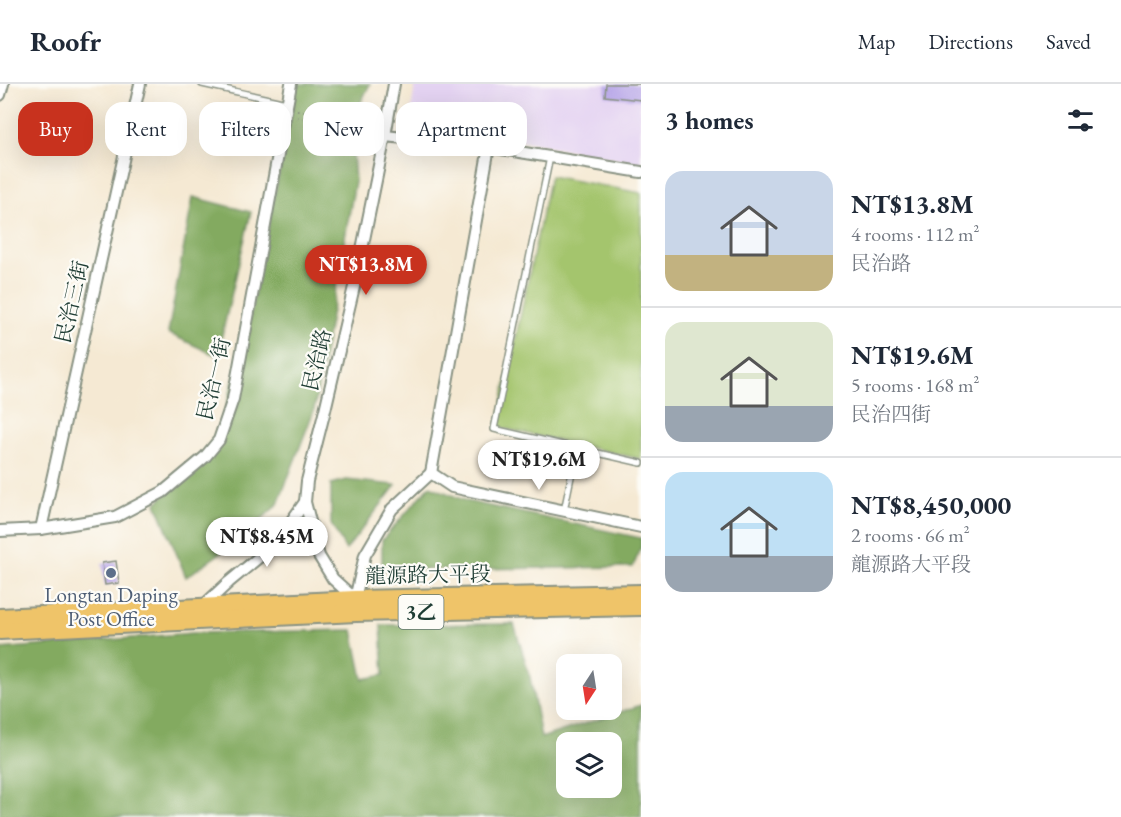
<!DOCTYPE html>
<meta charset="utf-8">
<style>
:root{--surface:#fff;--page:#f2f2f3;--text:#1f2937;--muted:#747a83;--line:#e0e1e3;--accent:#c8321e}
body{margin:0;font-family:"EB Garamond","Noto Serif TC",serif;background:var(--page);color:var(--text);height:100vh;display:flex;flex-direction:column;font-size:22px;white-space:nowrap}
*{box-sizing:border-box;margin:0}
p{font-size:20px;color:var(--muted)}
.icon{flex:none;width:33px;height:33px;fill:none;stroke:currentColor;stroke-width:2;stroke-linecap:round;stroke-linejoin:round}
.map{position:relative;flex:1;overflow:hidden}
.details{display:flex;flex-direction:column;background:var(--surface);width:480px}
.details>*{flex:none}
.banner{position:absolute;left:18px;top:18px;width:532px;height:54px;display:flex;gap:12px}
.needle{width:39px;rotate:192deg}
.controls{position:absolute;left:556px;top:570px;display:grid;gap:12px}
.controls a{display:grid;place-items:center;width:66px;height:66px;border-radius:12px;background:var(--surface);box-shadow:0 6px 24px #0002;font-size:30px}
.price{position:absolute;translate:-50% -51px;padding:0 14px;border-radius:21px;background:#fff;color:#222;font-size:20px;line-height:39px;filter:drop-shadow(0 2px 3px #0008)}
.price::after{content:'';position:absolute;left:50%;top:36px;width:18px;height:14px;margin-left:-9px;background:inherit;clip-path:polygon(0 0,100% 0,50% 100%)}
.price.current{background:var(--accent);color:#fff}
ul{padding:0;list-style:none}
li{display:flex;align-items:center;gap:18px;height:150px;padding:0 24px}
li+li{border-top:2px solid var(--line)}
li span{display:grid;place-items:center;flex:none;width:168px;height:120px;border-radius:18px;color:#555}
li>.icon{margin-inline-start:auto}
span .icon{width:72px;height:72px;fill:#fffc;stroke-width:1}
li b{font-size:26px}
h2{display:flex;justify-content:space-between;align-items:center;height:72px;padding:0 24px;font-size:26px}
.tag{padding:0 21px;border-radius:18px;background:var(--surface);box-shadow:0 6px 24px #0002;font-size:21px;line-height:54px}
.tag.current{background:var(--accent);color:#fff}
header{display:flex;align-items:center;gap:36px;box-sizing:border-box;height:84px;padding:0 30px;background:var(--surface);border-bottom:2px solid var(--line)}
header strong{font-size:28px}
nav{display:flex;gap:33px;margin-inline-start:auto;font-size:21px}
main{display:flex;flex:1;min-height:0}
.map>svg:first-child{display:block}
.built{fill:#e4d3f2}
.green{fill:#a4c56d;stroke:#628150;stroke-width:1.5}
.forest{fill:#83aa60;stroke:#51744a;stroke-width:1.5;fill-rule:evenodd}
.building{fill:#b7a6e8}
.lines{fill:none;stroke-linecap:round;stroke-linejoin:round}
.lane-casing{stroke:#8a9384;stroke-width:8}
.street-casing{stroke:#8a9384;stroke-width:14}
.primary-casing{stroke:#8a9384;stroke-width:20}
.path{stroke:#8a9384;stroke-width:2;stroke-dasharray:1.5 4.5;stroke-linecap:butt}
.lane{stroke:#fff;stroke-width:5}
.street{stroke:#fff;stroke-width:10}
.primary{stroke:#efc469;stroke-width:16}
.service-dot{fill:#5c6f8a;stroke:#fdfcf7;stroke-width:2}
.labels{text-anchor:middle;stroke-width:4.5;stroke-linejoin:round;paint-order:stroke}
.shield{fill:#fdfcf7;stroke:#62766e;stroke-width:1.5}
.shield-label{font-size:20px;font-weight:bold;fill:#1f3d34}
.street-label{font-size:21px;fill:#1f3d34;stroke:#fdfcf7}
.service-label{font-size:21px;fill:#4e5e75;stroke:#fdfcf7}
</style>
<header>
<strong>Roofr</strong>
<nav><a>Map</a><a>Directions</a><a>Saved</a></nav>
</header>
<main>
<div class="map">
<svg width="641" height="733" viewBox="0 0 641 733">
<rect width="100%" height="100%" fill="#fdfcf7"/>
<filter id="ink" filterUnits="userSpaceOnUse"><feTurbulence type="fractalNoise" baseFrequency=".0167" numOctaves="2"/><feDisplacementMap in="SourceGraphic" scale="12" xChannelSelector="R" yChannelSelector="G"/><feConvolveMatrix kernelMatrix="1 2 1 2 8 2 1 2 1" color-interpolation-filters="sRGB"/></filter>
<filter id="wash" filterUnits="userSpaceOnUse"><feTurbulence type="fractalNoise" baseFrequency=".008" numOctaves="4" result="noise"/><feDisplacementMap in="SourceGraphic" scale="24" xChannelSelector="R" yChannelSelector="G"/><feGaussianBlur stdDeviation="1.35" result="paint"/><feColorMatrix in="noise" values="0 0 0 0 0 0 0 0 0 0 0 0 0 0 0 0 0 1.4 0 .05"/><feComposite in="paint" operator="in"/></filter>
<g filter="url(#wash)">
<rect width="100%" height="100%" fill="#f5e9d3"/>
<polygon class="built" points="415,0 641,0 641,80 410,35"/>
<polygon class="green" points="550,92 641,109 641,375 497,343"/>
<g class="forest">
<polygon points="297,0 370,0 355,30 352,56 355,98 314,326 278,420 239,456 186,493 156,419 215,366 251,227"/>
<polygon points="193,113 251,128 217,272 168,249"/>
<polygon points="346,396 396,401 346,466 331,440 331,400"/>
<polygon points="430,402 466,417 641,454 641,463 633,483 382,486 382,456"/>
<path d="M514 540 530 593 541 654 641 621V733H0V565L193 549 353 546 363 595 384 591 381 541ZM567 658H612V704H567Z"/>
</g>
<g id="blocks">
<g class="building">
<polygon points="606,0 641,0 641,16 605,12"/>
<polygon points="116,477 119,499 105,501 102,479"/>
</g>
</g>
</g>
<g filter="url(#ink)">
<use href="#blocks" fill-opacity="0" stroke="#8a9384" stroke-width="1.5"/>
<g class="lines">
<defs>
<g id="lane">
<polyline points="202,0 287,19"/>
<polyline points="550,73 494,345 641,379"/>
<polyline points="564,427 577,364"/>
</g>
<g id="street">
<polyline points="0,11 3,0"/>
<polyline points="385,52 489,63 641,88"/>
<polyline points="431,389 489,63"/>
<polyline points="431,389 452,403 641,443"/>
<polyline points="41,445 140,0"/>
<polyline points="0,447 41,445 115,433 163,408 205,373 219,356 233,315 291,0"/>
<polyline points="355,515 365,471 392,425 431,389"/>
<polyline points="355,517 355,515 333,495 319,472 305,418 307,397 325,326 357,190 385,52 394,0"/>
<polyline points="201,524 229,498 275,460 305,418"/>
</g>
<g id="primary">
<polyline points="0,533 355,515 641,509"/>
<polyline points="0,547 356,529 641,523"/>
</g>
</defs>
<use href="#lane" class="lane-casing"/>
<use href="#street" class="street-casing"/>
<use href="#primary" class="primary-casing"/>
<g class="path">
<polyline points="297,26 361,39"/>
<polyline points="297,33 376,50"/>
</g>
<use href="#lane" class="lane"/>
<use href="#street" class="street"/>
<use href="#primary" class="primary"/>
</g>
</g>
<circle class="service-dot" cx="111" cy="489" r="6"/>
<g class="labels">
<rect class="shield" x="398.5" y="511" width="45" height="34" rx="4.5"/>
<g class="shield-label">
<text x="421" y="535">3乙</text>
</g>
<g class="street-label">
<text transform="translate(72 218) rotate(-77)" y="7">民治三街</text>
<text transform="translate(317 276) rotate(-77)" y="7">民治路</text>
<text transform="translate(214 295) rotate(-77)" y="7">民治一街</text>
<text transform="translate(428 491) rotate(-1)" y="7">龍源路大平段</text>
</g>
<g class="service-label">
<text x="111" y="518">Longtan Daping<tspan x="111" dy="24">Post Office</tspan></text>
</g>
</g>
</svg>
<div class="controls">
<a><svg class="needle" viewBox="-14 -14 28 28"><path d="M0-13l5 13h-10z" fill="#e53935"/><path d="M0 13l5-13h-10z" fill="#747a83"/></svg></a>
<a><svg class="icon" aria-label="layers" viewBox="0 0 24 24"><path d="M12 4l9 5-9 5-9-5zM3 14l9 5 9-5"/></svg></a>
</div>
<b class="price current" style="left:366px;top:212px">NT$13.8M</b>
<b class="price" style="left:539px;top:407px">NT$19.6M</b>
<b class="price" style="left:267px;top:484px">NT$8.45M</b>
<div class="banner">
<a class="tag current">Buy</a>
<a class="tag">Rent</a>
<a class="tag">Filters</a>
<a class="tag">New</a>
<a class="tag">Apartment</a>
</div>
</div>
<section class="details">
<h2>3 homes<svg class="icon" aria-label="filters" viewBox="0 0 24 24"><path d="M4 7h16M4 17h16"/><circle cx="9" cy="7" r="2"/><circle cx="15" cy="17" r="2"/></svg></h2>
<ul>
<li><span style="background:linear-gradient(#c9d6e8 70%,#c2b280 0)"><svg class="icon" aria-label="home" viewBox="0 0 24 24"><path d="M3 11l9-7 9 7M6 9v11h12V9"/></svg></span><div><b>NT$13.8M</b><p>4 rooms · 112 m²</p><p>民治路</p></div></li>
<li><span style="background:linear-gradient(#dfe7d0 70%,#9aa5b1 0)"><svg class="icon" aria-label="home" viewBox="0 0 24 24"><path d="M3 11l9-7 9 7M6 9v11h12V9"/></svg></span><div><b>NT$19.6M</b><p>5 rooms · 168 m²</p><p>民治四街</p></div></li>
<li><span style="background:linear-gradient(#bfe0f5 70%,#9aa5b1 0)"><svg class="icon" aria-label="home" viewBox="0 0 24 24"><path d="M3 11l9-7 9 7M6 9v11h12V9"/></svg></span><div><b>NT$8,450,000</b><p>2 rooms · 66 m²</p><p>龍源路大平段</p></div></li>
</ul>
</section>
</main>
